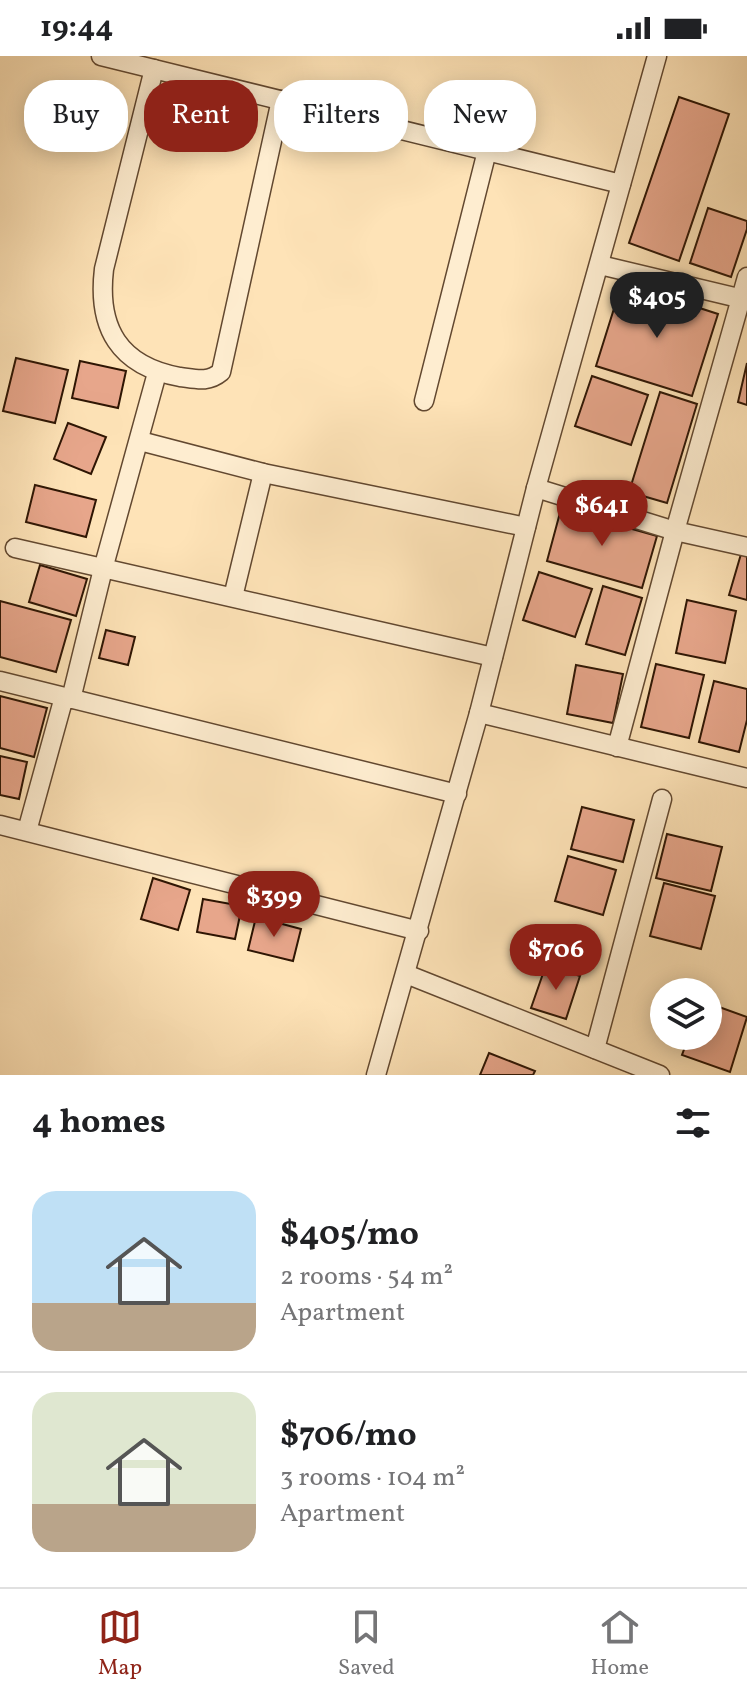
<!DOCTYPE html>
<meta charset="utf-8">
<style>
:root{--surface:#fff;--page:#f2f2f2;--text:#202124;--muted:#757577;--line:#e0e0e0;--accent:#8f2418}
body{margin:0;font-family:Vollkorn,serif;background:var(--page);color:var(--text);height:100vh;display:flex;flex-direction:column;font-size:30px;white-space:nowrap}
*{box-sizing:border-box;margin:0}
p{font-size:26px;color:var(--muted)}
.icon{flex:none;width:44px;height:44px;fill:none;stroke:currentColor;stroke-width:2;stroke-linecap:round;stroke-linejoin:round}
.map{position:relative;height:1019px;overflow:hidden}
.details{display:flex;flex-direction:column;background:var(--surface);flex:1}
.details>*{flex:none}
.banner{position:absolute;left:24px;top:24px;width:700px;height:72px;display:flex;gap:16px}
.buttons{position:absolute;left:650px;top:922px;display:grid;gap:16px}
.buttons a{display:grid;place-items:center;width:72px;height:72px;border-radius:50%;background:var(--surface);box-shadow:0 4px 20px #0003;font-size:40px}
.price{position:absolute;translate:-50% -68px;padding:0 18px;border-radius:28px;background:var(--accent);color:#fff;font-size:26px;line-height:52px;filter:drop-shadow(0 2px 4px #0008)}
.price::after{content:'';position:absolute;left:50%;top:48px;width:24px;height:18px;margin-left:-12px;background:inherit;clip-path:polygon(0 0,100% 0,50% 100%)}
.price.on{background:#222;color:#fff}
ul{padding:0;list-style:none}
li{display:flex;align-items:center;gap:24px;height:200px;padding:0 32px}
li+li{border-top:2px solid var(--line)}
li span{display:grid;place-items:center;flex:none;width:224px;height:160px;border-radius:24px;color:#555}
li>.icon{margin-inline-start:auto}
span .icon{width:96px;height:96px;fill:#fffc;stroke-width:1}
li b{font-size:34px}
h2{display:flex;justify-content:space-between;align-items:center;height:96px;padding:0 32px;font-size:34px}
.pill{padding:0 28px;border-radius:32px;background:var(--surface);box-shadow:0 4px 20px #0003;font-size:28px;line-height:72px}
.pill.on{background:var(--accent);color:#fff}
.status{display:flex;justify-content:space-between;align-items:center;height:56px;padding:0 40px;background:var(--surface);direction:ltr}
.status svg{height:22px;fill:currentColor}
.menu{display:flex;justify-content:space-around;align-items:center;height:112px;border-top:2px solid var(--line);background:var(--surface);font-size:22px;color:var(--muted)}
.menu a{display:grid;justify-items:center;gap:4px}
.menu .on{color:var(--accent)}
.map>svg:first-child{display:block}
.building{fill:#e7a68b;stroke:#2e1503;stroke-width:2}
.lines{fill:none;stroke-linecap:round;stroke-linejoin:round}
.street-casing{stroke:#624830;stroke-width:21}
.street{stroke:#feedd0;stroke-width:18}
</style>
<div class="status"><b>19:44</b><svg viewBox="0 0 49 12"><path d="M0 12V9h3v3zM5 12V6h3v6zM10 12V3h3v9zM15 12V0h3v12zM26 1h20v11H26zM47 4h2v5h-2z"/></svg></div>
<div class="map">
<svg width="747" height="1019" viewBox="0 0 747 1019">
<rect width="100%" height="100%" fill="#fee3b7"/>
<filter id="stains"><feTurbulence type="fractalNoise" baseFrequency=".0025" numOctaves="4"/><feColorMatrix values="0 0 0 0 .2 0 0 0 0 .09 0 0 0 0 .02 0 0 0 .5 -.17"/></filter>
<radialGradient id="worn" r=".72"><stop offset=".6" stop-color="#630" stop-opacity="0"/><stop offset="1" stop-color="#630" stop-opacity=".3"/></radialGradient>
<g class="building">
<polygon points="679,41 729,58 679,205 629,187"/>
<polygon points="708,152 747,165 747,173 731,221 690,207"/>
<polygon points="622,227 718,258 692,340 596,310"/>
<polygon points="16,302 68,314 55,367 3,355"/>
<polygon points="80,305 126,315 118,352 72,342"/>
<polygon points="747,307 747,349 738,346"/>
<polygon points="592,320 648,339 631,389 575,370"/>
<polygon points="660,336 697,348 667,447 629,436"/>
<polygon points="68,367 106,381 91,418 54,403"/>
<polygon points="35,429 96,444 86,481 26,466"/>
<polygon points="561,453 657,480 642,532 547,505"/>
<polygon points="741,498 747,500 747,544 729,539"/>
<polygon points="40,509 87,523 76,560 29,546"/>
<polygon points="539,516 592,533 575,581 523,564"/>
<polygon points="603,530 642,542 625,599 586,588"/>
<polygon points="687,544 736,555 725,607 676,597"/>
<polygon points="0,545 71,564 56,616 0,601"/>
<polygon points="106,574 135,581 128,609 99,602"/>
<polygon points="656,608 704,619 689,682 641,671"/>
<polygon points="576,609 623,618 613,667 567,658"/>
<polygon points="714,625 747,633 747,664 739,696 699,686"/>
<polygon points="0,640 47,652 34,701 0,692"/>
<polygon points="0,700 27,706 19,743 0,739"/>
<polygon points="582,751 634,764 623,806 571,793"/>
<polygon points="667,778 722,791 711,835 656,822"/>
<polygon points="568,800 616,814 603,859 555,845"/>
<polygon points="153,822 190,834 178,874 141,863"/>
<polygon points="664,827 715,840 701,893 650,880"/>
<polygon points="203,843 242,850 235,883 197,876"/>
<polygon points="256,861 301,873 293,905 248,894"/>
<polygon points="546,909 580,920 566,963 531,952"/>
<polygon points="708,947 747,961 730,1016 682,999 689,980 708,980"/>
<polygon points="489,997 535,1015 533,1019 480,1019"/>
</g>
<g class="lines">
<defs>
<g id="street">
<polyline points="101,0 621,128"/>
<path d="M154 13 104 213C97 272 119 310 180 321 196 323 208 327 221 316L281 44"/>
<polyline points="600,209 747,244"/>
<polyline points="424,345 487,95"/>
<polyline points="140,385 263,417 526,471"/>
<polyline points="536,432 675,475 747,491"/>
<polyline points="15,492 493,601"/>
<polyline points="233,541 263,417"/>
<polyline points="0,625 457,738"/>
<polyline points="71,643 103,513 157,317"/>
<polyline points="479,657 747,722"/>
<polyline points="617,691 675,475 747,221"/>
<polyline points="0,769 419,875"/>
<polyline points="27,775 64,641"/>
<polyline points="406,918 660,1019"/>
<polyline points="595,993 662,743"/>
<polyline points="376,1019 479,657 536,432 657,0"/>
</g>
</defs>
<use href="#street" class="street-casing"/>
<use href="#street" class="street"/>
</g>
<rect width="100%" height="100%" filter="url(#stains)"/>
<rect width="100%" height="100%" fill="url(#worn)"/>
</svg>
<div class="buttons">
<a><svg class="icon" aria-label="layers" viewBox="0 0 24 24"><path d="M12 4l9 5-9 5-9-5zM3 14l9 5 9-5"/></svg></a>
</div>
<b class="price on" style="left:657px;top:284px">$405</b>
<b class="price" style="left:602px;top:492px">$641</b>
<b class="price" style="left:274px;top:883px">$399</b>
<b class="price" style="left:556px;top:936px">$706</b>
<div class="banner">
<a class="pill">Buy</a>
<a class="pill on">Rent</a>
<a class="pill">Filters</a>
<a class="pill">New</a>
</div>
</div>
<section class="details">
<h2>4 homes<svg class="icon" aria-label="filters" viewBox="0 0 24 24"><path d="M4 7h16M4 17h16"/><circle cx="9" cy="7" r="2"/><circle cx="15" cy="17" r="2"/></svg></h2>
<ul>
<li><span style="background:linear-gradient(#bfe0f5 70%,#b9a48a 0)"><svg class="icon" aria-label="home" viewBox="0 0 24 24"><path d="M3 11l9-7 9 7M6 9v11h12V9"/></svg></span><div><b>$405/mo</b><p>2 rooms · 54 m²</p><p>Apartment</p></div></li>
<li><span style="background:linear-gradient(#dfe7d0 70%,#b9a48a 0)"><svg class="icon" aria-label="home" viewBox="0 0 24 24"><path d="M3 11l9-7 9 7M6 9v11h12V9"/></svg></span><div><b>$706/mo</b><p>3 rooms · 104 m²</p><p>Apartment</p></div></li>
</ul>
</section>
<nav class="menu">
<a class="on"><svg class="icon" aria-label="map" viewBox="0 0 24 24"><path d="M3 6l6-2 6 2 6-2v14l-6 2-6-2-6 2zM9 4v14M15 6v14"/></svg>Map</a>
<a><svg class="icon" aria-label="saved" viewBox="0 0 24 24"><path d="M7 4h10v16l-5-4-5 4z"/></svg>Saved</a>
<a><svg class="icon" aria-label="home" viewBox="0 0 24 24"><path d="M3 11l9-7 9 7M6 9v11h12V9"/></svg>Home</a>
</nav>
